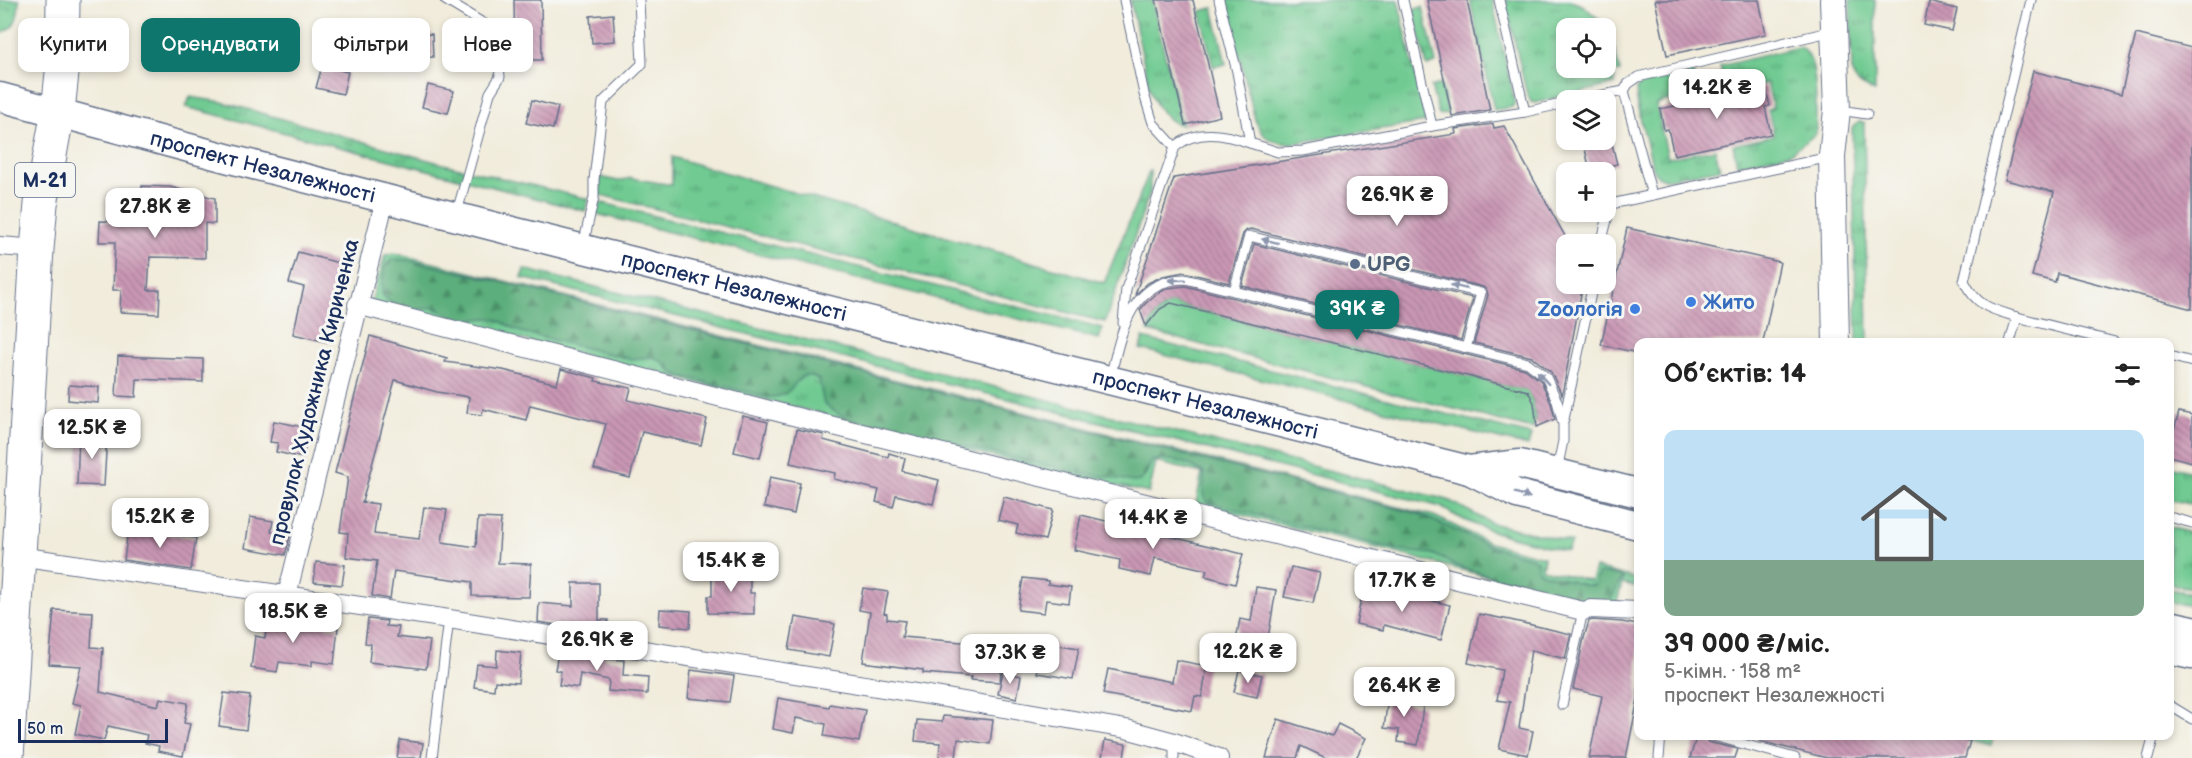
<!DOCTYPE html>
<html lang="uk">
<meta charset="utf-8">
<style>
:root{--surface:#fff;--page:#f2f2f2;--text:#222;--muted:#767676;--accent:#0f766e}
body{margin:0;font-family:"Balsamiq Sans",sans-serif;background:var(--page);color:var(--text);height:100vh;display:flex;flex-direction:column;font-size:22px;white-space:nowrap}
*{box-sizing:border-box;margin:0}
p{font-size:20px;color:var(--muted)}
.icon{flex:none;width:33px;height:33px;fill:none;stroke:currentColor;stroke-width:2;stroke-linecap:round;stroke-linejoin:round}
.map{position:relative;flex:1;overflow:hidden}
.panel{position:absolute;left:1634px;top:338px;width:540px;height:402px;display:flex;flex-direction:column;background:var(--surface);border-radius:12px;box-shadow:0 3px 9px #0003}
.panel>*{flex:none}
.guide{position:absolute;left:18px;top:18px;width:570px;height:54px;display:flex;gap:12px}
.buttons{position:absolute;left:1556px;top:18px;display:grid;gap:12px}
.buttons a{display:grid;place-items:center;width:60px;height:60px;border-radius:12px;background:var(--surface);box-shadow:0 3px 9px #0003;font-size:30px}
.scale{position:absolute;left:18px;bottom:15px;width:150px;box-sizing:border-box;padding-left:6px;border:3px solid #1b2f5e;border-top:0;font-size:16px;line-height:21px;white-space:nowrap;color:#1b2f5e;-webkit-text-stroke:4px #f6f6f2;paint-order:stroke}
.price{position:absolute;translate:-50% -51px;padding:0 14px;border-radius:12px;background:#fff;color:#222;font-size:20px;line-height:39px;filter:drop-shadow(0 2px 3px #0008)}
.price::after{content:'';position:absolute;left:50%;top:36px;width:18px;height:14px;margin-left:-9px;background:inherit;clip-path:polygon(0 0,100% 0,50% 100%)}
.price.current{background:var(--accent);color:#fff}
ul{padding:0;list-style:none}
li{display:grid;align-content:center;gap:12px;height:318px;padding:0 30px}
li span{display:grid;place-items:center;height:186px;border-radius:12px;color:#555}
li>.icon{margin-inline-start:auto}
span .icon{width:108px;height:108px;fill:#fffc;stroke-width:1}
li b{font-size:26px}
h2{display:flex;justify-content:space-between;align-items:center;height:72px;padding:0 30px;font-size:26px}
.pill{padding:0 21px;border-radius:12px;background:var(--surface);box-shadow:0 3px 9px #0003;font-size:21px;line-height:54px}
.pill.current{background:var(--accent);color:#fff}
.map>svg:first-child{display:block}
.grass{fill:url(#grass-tufts);stroke:#457c78;stroke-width:1.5;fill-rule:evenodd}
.forest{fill:url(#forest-firs);stroke:#3b6e6c;stroke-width:1.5}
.building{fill:url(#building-back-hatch)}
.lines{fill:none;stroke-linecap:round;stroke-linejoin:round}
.lane-casing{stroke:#66718a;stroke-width:11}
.street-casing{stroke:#66718a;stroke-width:20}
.secondary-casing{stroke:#66718a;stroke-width:28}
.primary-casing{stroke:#66718a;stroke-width:31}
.highway-casing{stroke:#66718a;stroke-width:35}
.lane{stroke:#fff;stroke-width:9}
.street{stroke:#fff;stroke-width:18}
.secondary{stroke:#fff;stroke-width:26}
.primary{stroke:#fff;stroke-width:28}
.highway{stroke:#fff;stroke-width:33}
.oneway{fill:#8d97ae}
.service-dot{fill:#5c6f8a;stroke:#f6f6f2;stroke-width:2}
.shop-dot{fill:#3f7fe0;stroke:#f6f6f2;stroke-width:2}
.labels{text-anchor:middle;stroke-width:6;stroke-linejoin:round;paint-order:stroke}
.shield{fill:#f6f6f2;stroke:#5d6b8a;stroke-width:1.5}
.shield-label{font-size:20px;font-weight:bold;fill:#1b2f5e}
.street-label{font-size:21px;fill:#1b2f5e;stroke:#f6f6f2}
.service-label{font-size:21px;font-weight:bold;fill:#4e5e75;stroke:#f6f6f2;text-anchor:start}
.shop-label{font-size:21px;font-weight:bold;fill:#366cbe;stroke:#f6f6f2;text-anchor:start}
</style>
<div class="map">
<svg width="2192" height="758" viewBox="0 0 2192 758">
<defs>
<pattern id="grass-tufts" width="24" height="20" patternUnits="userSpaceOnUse" patternTransform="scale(1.5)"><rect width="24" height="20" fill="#6fca91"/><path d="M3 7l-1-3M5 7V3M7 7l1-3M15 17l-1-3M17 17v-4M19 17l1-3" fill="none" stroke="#5aa47a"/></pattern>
<pattern id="forest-firs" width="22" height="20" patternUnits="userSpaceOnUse" patternTransform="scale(1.5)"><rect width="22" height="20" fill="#5bae7b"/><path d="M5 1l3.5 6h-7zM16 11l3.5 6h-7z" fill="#4a8e68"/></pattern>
<pattern id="building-back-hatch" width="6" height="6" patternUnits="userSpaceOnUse" patternTransform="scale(1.5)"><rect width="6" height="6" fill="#ca97b4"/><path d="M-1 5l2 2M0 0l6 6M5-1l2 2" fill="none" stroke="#a37c96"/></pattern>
</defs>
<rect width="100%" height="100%" fill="#f6f6f2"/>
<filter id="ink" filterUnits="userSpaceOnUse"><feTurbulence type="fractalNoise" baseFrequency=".0167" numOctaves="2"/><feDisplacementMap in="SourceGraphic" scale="12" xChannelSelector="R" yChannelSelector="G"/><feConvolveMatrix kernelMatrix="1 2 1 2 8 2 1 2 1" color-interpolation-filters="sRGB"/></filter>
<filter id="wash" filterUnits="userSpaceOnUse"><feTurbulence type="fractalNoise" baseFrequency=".008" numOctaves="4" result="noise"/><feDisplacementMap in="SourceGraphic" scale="24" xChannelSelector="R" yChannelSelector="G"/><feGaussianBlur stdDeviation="1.35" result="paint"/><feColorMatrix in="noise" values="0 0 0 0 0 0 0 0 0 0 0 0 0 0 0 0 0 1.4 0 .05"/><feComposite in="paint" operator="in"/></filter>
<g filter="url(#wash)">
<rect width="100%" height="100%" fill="#f1ecdb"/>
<g class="grass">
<path d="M0 0H19V2C18 18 16 28 0 34Z"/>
<path d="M1130 0H1152L1182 125C1165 122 1156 106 1150 91Z"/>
<path d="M1226 0H1398L1425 117V122L1288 144C1269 142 1263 138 1255 120Z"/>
<polygon points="1470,0 1492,0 1515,103 1512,107 1494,110"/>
<path d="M1505 0H1569L1584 6 1605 25 1610 33 1620 72 1614 73 1615 84 1535 103 1531 102 1526 91ZM1566 28H1605V68H1566Z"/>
<polygon points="1850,0 1875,0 1875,92 1857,83 1852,73"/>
<polygon points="1423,7 1436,63 1427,66 1413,9"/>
<polygon points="1213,8 1226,64 1213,67 1200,11"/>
<path d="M1798 47C1821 51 1815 115 1816 134L1790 153 1737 165 1733 145 1774 136 1768 110 1773 108 1767 83 1727 92 1720 66Z"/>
<polygon points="1693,72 1699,98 1673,104 1672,99 1656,104 1668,158 1715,149 1720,169 1664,179 1656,175 1653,168 1638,109 1636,89 1641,84"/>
<polygon points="1441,84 1448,113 1439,115 1431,87"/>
<polygon points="190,97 222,102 443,164 589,199 585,211 186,107"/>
<polygon points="1859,122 1864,122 1868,342 1857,342 1852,129"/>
<polygon points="672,157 1104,283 1150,170 1150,192 1105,322 600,195 600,177 618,181 631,178 672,185"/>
<polygon points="599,202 1103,328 1099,339 596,214"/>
<polygon points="394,253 1434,516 1490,543 1544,557 1542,569 1591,581 1595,568 1638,579 1638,587 1622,583 1617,602 1584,602 1381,549 1196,504 1202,473 1156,462 1149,493 1063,474 371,302 385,255"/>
<path d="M524 269 1448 500 1491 523 1571 542 1567 551C1524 540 1479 532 1441 507L522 278Z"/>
<path d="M1171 303 1528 391C1535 404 1537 414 1533 429L1148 331C1152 317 1158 310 1171 303Z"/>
<polygon points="1143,338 1531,435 1528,446 1140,349"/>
<polygon points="2169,466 2192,472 2192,505 2169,499"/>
<polygon points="2169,527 2192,533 2192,588 2169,584"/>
<polygon points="2169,589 2192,593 2192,606 2169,602"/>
<polygon points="1951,735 1994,735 1991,746"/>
</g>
<path class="forest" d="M392 259 408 260 490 279 1419 514 1492 547 1533 558 1537 561 1538 570 1542 573 1585 585H1594L1599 573 1618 575 1624 579 1619 583 1610 602 1604 604 1550 592 1465 569 1450 563 1433 554 1402 551 1206 502 1203 494 1204 473C1192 464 1167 456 1152 461L1145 476 1140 481 1133 482 1110 477 1083 474 844 418 824 404 819 380C793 363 800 399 769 397L684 377 673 373 661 361 653 357 630 359 521 332 496 319 487 318 463 321 433 307 416 310 394 305 387 300 383 295 382 285 384 268Z"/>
<g id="blocks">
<g class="building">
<polygon points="514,0 541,0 542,60 515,60"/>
<polygon points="1156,0 1193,0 1220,116 1185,125"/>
<polygon points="1427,0 1467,0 1490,110 1452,116"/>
<polygon points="1655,0 1759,0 1766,34 1667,55"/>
<polygon points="1929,2 1957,9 1952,31 1924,25"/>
<polygon points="613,14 615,41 592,43 590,16"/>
<polygon points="432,34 433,57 406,58 405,35"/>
<polygon points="2136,34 2192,48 2192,309 2057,273 2055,282 2032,276 2054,192 2005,180 2033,71 2121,94"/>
<polygon points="322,66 348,72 343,94 316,88"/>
<polygon points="428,85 454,91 448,113 422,107"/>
<polygon points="1765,86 1770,106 1765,107 1771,134 1674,155 1668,129 1664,130 1660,109 1703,100 1702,97 1722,93 1722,96"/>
<polygon points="532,100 558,107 553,129 526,123"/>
<polygon points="1493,124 1494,128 1504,126 1566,238 1566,284 1583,284 1562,395 1551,372 1532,357 1474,343 1488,295 1487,291 1483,287 1251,229 1247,230 1243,234 1229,283 1184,272 1163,276 1148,283 1135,295 1174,178 1456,134 1455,129"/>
<polygon points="1583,140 1611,140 1617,164 1590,171"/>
<polygon points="142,186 170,187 215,198 215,224 205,223 205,258 150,257 148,290 160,290 159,314 120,312 121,290 113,290 115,242 99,242 100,221 123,222 125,190 142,191"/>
<polygon points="1627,228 1780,262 1763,342 1638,342 1638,353 1601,345"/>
<polygon points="1254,244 1473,298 1461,340 1242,286"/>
<polygon points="298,252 346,265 327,342 293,334 304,287 289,283"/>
<polygon points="1185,286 1525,369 1541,381 1551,403 1555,419 1537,427 1534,403 1528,391 1171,303 1160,309 1146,326 1140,310 1145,304 1155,295 1168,288"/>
<polygon points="370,336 447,358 445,362 503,370 557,384 561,369 596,378 595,381 631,388 628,400 707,419 701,445 642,432 630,478 594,469 606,424 530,405 526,420 483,409 482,415 467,413 469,397 437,392 395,380 362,502 378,504 374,534 419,539 424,507 447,510 442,542 476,547 478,518 501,519 498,563 531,564 529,597 472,596 472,582 394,571 390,599 372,596 377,561 346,557 348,533 340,532 348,477 335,473"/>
<polygon points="118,356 203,359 203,382 137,379 136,397 116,396"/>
<polygon points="69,385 99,387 98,403 68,400"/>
<polygon points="2179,412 2192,415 2192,462 2169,456 2169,449"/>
<polygon points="743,416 768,422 760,458 734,452"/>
<polygon points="274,421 309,428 303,458 276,452 278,443 270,442"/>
<polygon points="797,429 824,435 823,440 888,457 889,453 905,458 902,471 939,480 933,504 896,495 893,507 876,502 879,490 834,479 835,473 790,463"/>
<polygon points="79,434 107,435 104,486 77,485"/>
<polygon points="770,477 800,483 794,514 764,507"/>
<polygon points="1004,497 1053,510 1045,540 1016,533 1018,525 998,520"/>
<polygon points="1081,515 1243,554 1235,584 1205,576 1207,570 1155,558 1151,576 1119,569 1120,560 1074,550"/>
<polygon points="250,517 273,521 271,532 290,536 285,555 245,548"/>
<polygon points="128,529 196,538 191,570 124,560"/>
<polygon points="316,562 345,565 342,585 314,582"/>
<polygon points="1291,567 1320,573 1313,603 1284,597"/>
<polygon points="712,571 750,571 750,593 754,593 754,614 708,613 708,596 712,596"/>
<polygon points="1023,578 1048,581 1048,584 1071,587 1069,603 1046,600 1044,613 1018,610"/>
<polygon points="573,583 599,583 599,620 608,620 607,633 538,622 539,603 573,606"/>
<polygon points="1364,585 1450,605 1441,640 1384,625 1383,630 1356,624"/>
<polygon points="1256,587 1276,590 1267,644 1236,640 1240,619 1251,621"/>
<polygon points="863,588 888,592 884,613 887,614 887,619 905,621 902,637 974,643 974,639 1003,642 1000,682 970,680 971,677 923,673 923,670 863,662 870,612 859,610"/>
<polygon points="660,609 691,611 690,628 659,625"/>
<polygon points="54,610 93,612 91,647 103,648 100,692 158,706 160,698 188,703 184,723 190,724 183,756 158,751 159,746 145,743 147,735 108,726 104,740 75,734 81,705 72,703 81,666 49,664"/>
<polygon points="268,614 285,616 284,621 338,628 334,664 312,661 312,666 279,662 277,672 251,668 255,636 265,638"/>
<polygon points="1479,614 1510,620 1571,634 1565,659 1531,650 1519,728 1533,731 1528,755 1499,749 1510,702 1497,700 1502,670 1468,663"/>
<polygon points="795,617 835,624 829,657 789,650"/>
<polygon points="368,619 387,621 386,626 399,627 397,637 430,641 426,669 369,662 371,644 365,643"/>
<polygon points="1592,620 1622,622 1638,625 1638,699 1626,758 1589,758 1602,696 1573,689 1584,638 1589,621"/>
<polygon points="1052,644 1079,648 1073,679 1037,673 1041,650 1051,652"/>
<polygon points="559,648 605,655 605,659 624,660 623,675 648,677 647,694 608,691 609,680 580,674 578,688 559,685 561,671 555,670"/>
<polygon points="497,650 521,653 518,683 495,681 494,690 474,687 477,664 496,666"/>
<polygon points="1176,660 1207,666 1202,697 1195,696 1192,711 1103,694 1108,669 1172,682"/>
<polygon points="691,670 734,676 730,702 688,698"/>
<polygon points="1239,670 1262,675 1257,697 1234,692"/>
<polygon points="1003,672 1021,676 1017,698 998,694"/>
<polygon points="1389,691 1407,694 1406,704 1423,706 1418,745 1398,742 1399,730 1384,728"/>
<polygon points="224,693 250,696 246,730 219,726"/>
<polygon points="778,698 829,707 830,704 865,710 859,742 824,736 826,724 796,718 793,733 773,729"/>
<polygon points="943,716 993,720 990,744 958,739 956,758 939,758 940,743 915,741 917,720 942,722"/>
<polygon points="1278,719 1332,736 1338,724 1366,738 1356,758 1326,758 1301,746 1297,758 1266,758"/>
<polygon points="1697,735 1703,735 1708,742 1738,749 1735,758 1690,758"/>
<polygon points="1759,735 1945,735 1970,741 1965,758 1827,758 1759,741"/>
<polygon points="400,740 423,743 421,758 397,758"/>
<polygon points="1105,740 1126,744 1124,758 1102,758"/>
</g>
</g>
</g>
<g filter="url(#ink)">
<use href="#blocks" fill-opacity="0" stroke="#66718a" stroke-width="1.5"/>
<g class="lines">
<defs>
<g id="lane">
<polyline points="445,0 491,28 497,43 500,77 490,93 457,212"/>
<polyline points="1124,0 1144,94 1153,123 1175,147"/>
<polyline points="1219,0 1237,72 1250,143 1278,152 1303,151 1432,126"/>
<polyline points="1403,0 1432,126 1525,112"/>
<polyline points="1499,0 1525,112 1566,103"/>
<polyline points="1624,91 1652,195"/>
<polyline points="1578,100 1624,91 1628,84 1638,77 1833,31"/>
<polyline points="1839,110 1867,114"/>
<polyline points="1601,244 1611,204 1830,157"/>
<polyline points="583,246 594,197 594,180 603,102 642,64 639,0"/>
<polyline points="1234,291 1249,236 1481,293 1466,348"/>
<path d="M2017 317C1991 309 1977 307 1964 281L2031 0"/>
<path d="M1123 323 1126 289 1175 147C1197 128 1225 134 1250 143"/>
<polyline points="2010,342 2017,317 2115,342"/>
<polyline points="2169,356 2192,362"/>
<path d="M1110 378C1121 335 1129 280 1185 279L1528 363 1546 377 1557 401 1563 424V441L1557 470"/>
<polyline points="1564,419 1593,284"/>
<polyline points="2169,517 2192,523"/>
<polyline points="1562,705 1583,611"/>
<polyline points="2169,705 2192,719"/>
<polyline points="1710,735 1795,758"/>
<polyline points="432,758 449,619"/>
<polyline points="1174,758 1174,742"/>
<polyline points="1659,758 1661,735"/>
<polyline points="2148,758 2154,735"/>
</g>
<g id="street">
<polyline points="0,246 37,249"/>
<polyline points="357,305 793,416 1583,611 1591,609 1638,611"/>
<polyline points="19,556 449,619 934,696 1126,729 1174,742 1219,758"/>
<polyline points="287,595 385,199"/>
</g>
<polyline id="secondary" points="1833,0 1837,110 1832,156 1836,342"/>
<g id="primary">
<path id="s1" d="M0 97 230 159 512 231 1469 470 1517 494 1638 525"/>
<polyline points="1469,470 1520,464 1638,493"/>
<polyline points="2169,625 2192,630"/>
<polyline points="2169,650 2192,655"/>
</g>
<polyline id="highway" points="7,758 37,249 41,204 58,111 62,73 63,0"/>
</defs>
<use href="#lane" class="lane-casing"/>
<use href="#street" class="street-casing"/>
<use href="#secondary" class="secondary-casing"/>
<use href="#primary" class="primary-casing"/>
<use href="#highway" class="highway-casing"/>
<use href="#lane" class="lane"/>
<use href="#street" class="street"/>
<use href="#secondary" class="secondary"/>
<use href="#primary" class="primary"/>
<use href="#highway" class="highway"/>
</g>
<defs><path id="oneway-solid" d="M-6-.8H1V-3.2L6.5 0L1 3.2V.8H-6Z" transform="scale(1.5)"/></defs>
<g class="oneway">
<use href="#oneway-solid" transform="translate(1270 241) rotate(-166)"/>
<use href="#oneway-solid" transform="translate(1177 280) rotate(178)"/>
<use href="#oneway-solid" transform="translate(1459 287) rotate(-166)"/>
<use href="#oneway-solid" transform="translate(1543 378) rotate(-131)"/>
<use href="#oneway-solid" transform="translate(1522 495) rotate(18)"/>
</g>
</g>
<circle class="service-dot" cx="1355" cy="264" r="6"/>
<g class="shop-dot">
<circle cx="1691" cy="302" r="6"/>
<circle cx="1635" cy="309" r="6"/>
</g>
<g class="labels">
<rect class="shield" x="15" y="163" width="60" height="34" rx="4.5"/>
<g class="shield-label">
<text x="45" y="187">М-21</text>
</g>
<g class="street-label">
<text dy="7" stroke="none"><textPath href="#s1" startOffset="272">проспект Незалежності</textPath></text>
<text dy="7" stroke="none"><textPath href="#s1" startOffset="758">проспект Незалежності</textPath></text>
<text transform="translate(314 392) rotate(-76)" y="7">провулок Художника Кириченка</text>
<text dy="7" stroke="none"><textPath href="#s1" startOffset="1244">проспект Незалежності</textPath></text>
</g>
<g class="service-label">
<text x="1367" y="271">UPG</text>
</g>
<g class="shop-label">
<text x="1703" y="309">Жито</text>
<text x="1623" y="316" text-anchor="end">Zooлогія</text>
</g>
</g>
</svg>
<div class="buttons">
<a><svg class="icon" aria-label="locate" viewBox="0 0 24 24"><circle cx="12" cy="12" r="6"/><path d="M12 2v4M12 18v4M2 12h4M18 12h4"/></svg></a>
<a><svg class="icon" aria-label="layers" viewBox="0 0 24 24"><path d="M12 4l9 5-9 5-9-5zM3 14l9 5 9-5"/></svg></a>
<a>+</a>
<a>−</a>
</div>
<div class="scale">50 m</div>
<b class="price" style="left:1717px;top:120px">14.2K ₴</b>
<b class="price" style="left:1397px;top:227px">26.9K ₴</b>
<b class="price" style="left:155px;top:239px">27.8K ₴</b>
<b class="price current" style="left:1357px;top:341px">39K ₴</b>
<b class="price" style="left:92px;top:460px">12.5K ₴</b>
<b class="price" style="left:160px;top:549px">15.2K ₴</b>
<b class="price" style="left:1153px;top:550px">14.4K ₴</b>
<b class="price" style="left:731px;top:593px">15.4K ₴</b>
<b class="price" style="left:1402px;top:613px">17.7K ₴</b>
<b class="price" style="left:293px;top:644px">18.5K ₴</b>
<b class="price" style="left:597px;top:672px">26.9K ₴</b>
<b class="price" style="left:1248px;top:684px">12.2K ₴</b>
<b class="price" style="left:1010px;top:685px">37.3K ₴</b>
<b class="price" style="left:1404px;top:718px">26.4K ₴</b>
<div class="guide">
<a class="pill">Купити</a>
<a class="pill current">Орендувати</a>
<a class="pill">Фільтри</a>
<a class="pill">Нове</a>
</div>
<section class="panel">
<h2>Об’єктів: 14<svg class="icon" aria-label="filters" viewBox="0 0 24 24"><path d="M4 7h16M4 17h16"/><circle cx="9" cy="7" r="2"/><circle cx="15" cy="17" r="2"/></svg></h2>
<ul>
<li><span style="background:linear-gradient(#bfe0f5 70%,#7fa58c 0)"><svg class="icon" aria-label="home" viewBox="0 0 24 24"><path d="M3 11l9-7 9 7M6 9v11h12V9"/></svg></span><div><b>39 000 ₴/міс.</b><p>5-кімн. · 158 m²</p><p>проспект Незалежності</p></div></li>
</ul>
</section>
</div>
